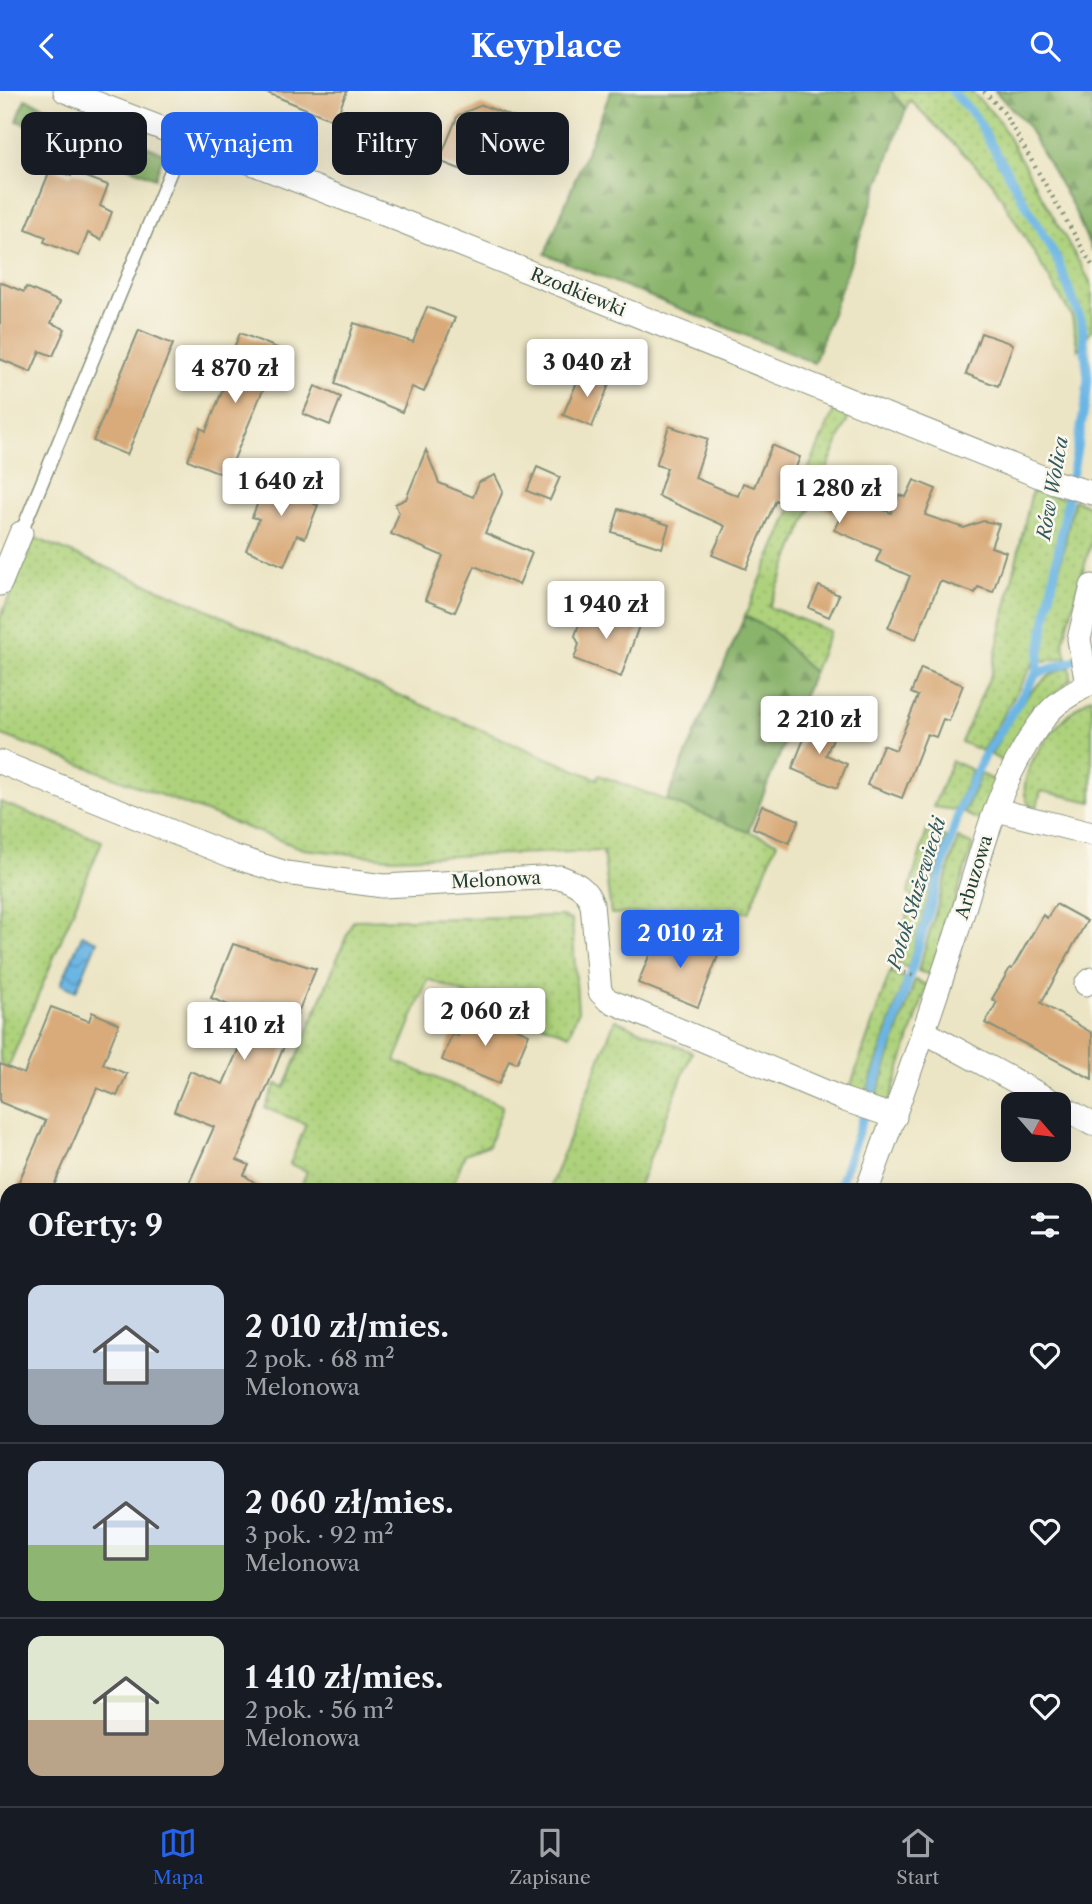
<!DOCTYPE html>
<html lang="pl">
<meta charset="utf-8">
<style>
:root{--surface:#171b24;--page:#20242c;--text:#f1f3f6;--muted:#9ea1a6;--line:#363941;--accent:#2563eb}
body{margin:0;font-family:"Libre Caslon Text",serif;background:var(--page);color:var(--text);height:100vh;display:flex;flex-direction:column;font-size:26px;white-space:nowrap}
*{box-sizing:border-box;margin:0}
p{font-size:23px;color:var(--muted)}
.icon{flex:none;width:38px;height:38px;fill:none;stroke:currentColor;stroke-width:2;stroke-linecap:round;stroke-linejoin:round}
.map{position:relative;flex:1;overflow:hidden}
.details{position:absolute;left:0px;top:1092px;width:1092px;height:623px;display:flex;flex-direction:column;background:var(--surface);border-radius:21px 21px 0 0;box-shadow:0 7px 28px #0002}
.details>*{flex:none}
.hud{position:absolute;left:21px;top:21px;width:700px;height:63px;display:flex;gap:14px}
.needle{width:46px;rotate:118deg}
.fabs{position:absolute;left:1001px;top:1001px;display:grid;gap:14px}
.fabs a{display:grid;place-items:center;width:70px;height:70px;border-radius:14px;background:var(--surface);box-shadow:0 7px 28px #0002;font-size:35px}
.price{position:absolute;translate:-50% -60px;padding:0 16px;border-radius:7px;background:#fff;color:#222;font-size:23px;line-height:46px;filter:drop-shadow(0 2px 4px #0008)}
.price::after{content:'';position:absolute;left:50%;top:42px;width:21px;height:16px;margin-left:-10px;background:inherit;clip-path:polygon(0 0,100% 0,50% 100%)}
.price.selected{background:var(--accent);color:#fff}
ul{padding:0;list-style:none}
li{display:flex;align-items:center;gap:21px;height:175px;padding:0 28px}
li+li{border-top:2px solid var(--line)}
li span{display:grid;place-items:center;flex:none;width:196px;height:140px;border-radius:14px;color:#555}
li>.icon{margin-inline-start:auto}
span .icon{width:84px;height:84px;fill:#fffc;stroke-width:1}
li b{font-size:30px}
h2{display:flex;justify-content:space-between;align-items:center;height:84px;padding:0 28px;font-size:30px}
.chip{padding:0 24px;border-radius:14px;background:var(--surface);box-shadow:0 7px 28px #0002;font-size:24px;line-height:63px}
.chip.selected{background:var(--accent);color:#fff}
header{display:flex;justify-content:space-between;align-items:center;height:91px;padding:0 28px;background:var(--accent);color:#fff;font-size:32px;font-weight:700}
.tabs{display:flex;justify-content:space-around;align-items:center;height:98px;border-top:2px solid var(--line);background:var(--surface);font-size:19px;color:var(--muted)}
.tabs a{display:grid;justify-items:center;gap:4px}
.tabs .selected{color:var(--accent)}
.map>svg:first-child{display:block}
.grass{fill:url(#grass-dots);stroke:#668858;stroke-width:2}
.forest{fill:url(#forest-firs);stroke:#547850;stroke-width:2}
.water{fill:url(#water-waves);stroke:#45798c;stroke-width:2}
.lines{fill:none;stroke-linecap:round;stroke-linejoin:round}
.stream{stroke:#6bb5e4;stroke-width:9}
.building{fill:#d9ab7a}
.lane-casing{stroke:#86917c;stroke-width:15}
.street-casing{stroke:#86917c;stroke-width:25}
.path{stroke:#86917c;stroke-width:4.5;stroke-dasharray:2 5;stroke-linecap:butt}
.lane{stroke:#fff;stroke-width:12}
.street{stroke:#fff;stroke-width:23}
.labels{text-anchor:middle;stroke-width:5;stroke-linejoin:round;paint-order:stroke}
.street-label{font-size:18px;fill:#1f3d34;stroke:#fbf7ec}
.water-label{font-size:19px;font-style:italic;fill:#325b60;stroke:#fbf7ec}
</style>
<header><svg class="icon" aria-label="back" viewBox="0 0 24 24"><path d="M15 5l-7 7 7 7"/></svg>Keyplace<svg class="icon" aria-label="search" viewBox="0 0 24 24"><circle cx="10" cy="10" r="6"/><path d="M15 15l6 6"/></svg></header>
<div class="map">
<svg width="1092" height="1715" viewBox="0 0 1092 1715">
<defs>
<pattern id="grass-dots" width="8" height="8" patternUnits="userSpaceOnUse" patternTransform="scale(1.75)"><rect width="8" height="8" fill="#aed27c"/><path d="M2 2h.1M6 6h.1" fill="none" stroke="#95b56c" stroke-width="1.8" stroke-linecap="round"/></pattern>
<pattern id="forest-firs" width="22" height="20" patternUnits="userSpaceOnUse" patternTransform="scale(1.75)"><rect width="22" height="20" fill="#8ab46c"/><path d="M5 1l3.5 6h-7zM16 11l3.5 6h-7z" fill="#70945a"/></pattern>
<pattern id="water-waves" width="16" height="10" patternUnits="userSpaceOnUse" patternTransform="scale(1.75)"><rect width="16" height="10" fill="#6bb5e4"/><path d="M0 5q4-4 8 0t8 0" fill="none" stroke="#5794ba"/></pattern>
</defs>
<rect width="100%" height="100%" fill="#fbf7ec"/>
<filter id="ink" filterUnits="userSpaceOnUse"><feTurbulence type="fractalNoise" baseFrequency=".0143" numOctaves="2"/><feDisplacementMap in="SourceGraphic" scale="14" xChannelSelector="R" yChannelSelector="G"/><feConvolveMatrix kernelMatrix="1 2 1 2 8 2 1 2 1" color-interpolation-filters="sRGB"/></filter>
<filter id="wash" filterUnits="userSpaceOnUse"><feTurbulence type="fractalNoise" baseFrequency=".00686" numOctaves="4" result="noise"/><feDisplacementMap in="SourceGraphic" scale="28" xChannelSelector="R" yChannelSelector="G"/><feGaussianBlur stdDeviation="1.57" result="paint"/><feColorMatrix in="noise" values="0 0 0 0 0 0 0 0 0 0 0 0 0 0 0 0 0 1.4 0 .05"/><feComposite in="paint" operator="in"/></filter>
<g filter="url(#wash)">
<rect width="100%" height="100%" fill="#ece5c5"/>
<g class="grass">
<polygon points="891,0 971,0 998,28 1092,194 1092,238 1078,259 1072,226 992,91 910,9 906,18"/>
<polygon points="834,319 849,325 769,516 830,540 813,582 773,540 745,525"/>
<polygon points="1032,400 1068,408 1036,568 982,660 961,651 991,583"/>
<polygon points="1074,409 1092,416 1092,448 1063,551 1067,566 1045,570 1040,567"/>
<polygon points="35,447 198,514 316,569 597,688 599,684 777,751 749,821 611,823 603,760 390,767 303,758 0,643 0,527"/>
<path d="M1070 575 1071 588 1037 618 1006 672 991 664C1011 629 1029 588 1070 575Z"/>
<path d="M1092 606V711L1041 700 1037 716 1030 715C1007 683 1065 620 1092 606Z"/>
<polygon points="952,670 972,679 955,719 933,716"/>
<polygon points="981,683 998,691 980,730 964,722"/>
<polygon points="0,711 102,750 8,977 0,973"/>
<polygon points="927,739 946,746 908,877 893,871 913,805 908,803"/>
<polygon points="958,747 973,754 931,884 918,880"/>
<polygon points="562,825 572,830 578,920 569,944 428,888 395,970 503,1015 489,1054 465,1063 451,1099 311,1099 301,1095 307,1080 290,1073 306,1033 265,1017 276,993 285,996 353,829"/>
<polygon points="890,881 905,887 866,1003 850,997"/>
<polygon points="915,889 927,894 889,1011 876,1007"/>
<polygon points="615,929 692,961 637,1099 549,1099"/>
<polygon points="1085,1259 1092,1263 1092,1384 1085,1387"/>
<polygon points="0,1281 7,1284 7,1569 0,1567"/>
</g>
<g class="forest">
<polygon points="611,0 891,0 906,18 814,272 545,163"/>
<polygon points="995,0 1092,0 1092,160 1073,116 1026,33"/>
<polygon points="25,8 164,62 155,87 17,30"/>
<polygon points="745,525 773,540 813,582 748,741 667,709"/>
</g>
<polygon class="water" points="82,844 97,850 76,900 61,893"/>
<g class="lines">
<g class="stream">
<polyline points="952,0 975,25 1057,168 1082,232 1088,287 1086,308 1036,583"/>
<polyline points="838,1099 891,946 960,717 983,667 1036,583 1080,567"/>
<polyline points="621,1715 623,1708"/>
</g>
</g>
<g id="blocks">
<g class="building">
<polygon points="263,0 347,0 335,30"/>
<polygon points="482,14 528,32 513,68 486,57 475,84 439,70 458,24"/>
<polygon points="51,77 71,85 73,81 108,94 100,115 112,121 101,149 88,142 79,165 44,151 46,146 26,138"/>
<polygon points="0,191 24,201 26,196 60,211 51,232 65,238 53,265 40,260 31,281 0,268"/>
<polygon points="427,216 455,227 424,301 412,296 402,321 335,293 354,232 413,251"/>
<polygon points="139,239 173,253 127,364 93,350"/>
<polygon points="240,242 280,258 227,385 188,369 201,337 206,340 232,276 227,274"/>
<polygon points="981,242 1013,253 998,295 966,283"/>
<polygon points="582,279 610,291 592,336 563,324"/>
<polygon points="315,295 341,306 330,334 303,323"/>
<polygon points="669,335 708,348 695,387 738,405 743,392 754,396 772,354 800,366 794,381 891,422 899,404 906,406 914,389 936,398 925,424 964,437 983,430 999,433 991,456 1006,461 993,501 978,496 975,502 940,490 916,548 888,537 910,485 876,470 881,459 834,439 841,424 786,401 781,412 776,409 746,478 712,464 725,435 658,405 667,377 656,374"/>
<polygon points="426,359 439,392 473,406 479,391 495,384 503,400 485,442 532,462 519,494 475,475 455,521 425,509 443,465 391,443 399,422 395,413 406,408"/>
<polygon points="537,376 560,386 550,409 527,400"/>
<polygon points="270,382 318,402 314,413 318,414 305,447 297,444 284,475 246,459 259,428 252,426"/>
<polygon points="619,418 669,434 662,457 612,441"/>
<polygon points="819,495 839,504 829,526 809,517"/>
<polygon points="593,516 640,532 621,586 574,568 579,553 575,545 579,533 588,529"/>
<polygon points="921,577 963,594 949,630 943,628 936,646 927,643 902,707 867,694 883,654 896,659 918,605 911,602"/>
<polygon points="811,630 836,640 826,664 847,673 837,697 792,678"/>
<polygon points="762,714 799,729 789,752 753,737"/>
<polygon points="1056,813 1087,830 1041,912 1092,942 1092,988 985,932 997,911 992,908 1010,877 1012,878 1043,824 1047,827"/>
<polygon points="695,847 721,857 698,916 638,892 656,848 689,862"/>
<polygon points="233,853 316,878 237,1069 249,1074 244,1084 265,1099 186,1099 214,1036 174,1020 190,980 223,993 242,950 248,922 211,907"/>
<polygon points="51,916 89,930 92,921 119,933 103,973 127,983 117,1005 97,997 52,1099 15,1099 46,1030 0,1011 0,973 24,983"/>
<polygon points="467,924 499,937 501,931 529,943 517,972 509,969 499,993 442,969 452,943 458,945"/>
</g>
</g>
</g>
<g filter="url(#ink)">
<use href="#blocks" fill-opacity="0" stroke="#86917c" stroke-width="2"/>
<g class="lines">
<defs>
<polyline id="lane" points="21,442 185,46"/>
<g id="street">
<polyline points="65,0 389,125 1054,391 1092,402"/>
<polyline points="0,493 21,442"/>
<path d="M0 671 232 765 286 782 383 795 560 786C576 792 586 797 592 813L600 901 608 909 845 1009 895 1026"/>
<polyline points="997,719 1092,743"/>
<polyline points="1086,893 1092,888"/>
<polyline points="923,940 1057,1013"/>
<polyline points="1059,1014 1092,1033"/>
<path d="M867 1099C898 1016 927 932 955 847 979 773 996 688 1045 626 1056 611 1072 603 1087 594L1079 548 1092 495"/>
<polyline points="0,1145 7,1148"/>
<polyline points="1085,1533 1092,1534"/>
<polyline points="0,1590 7,1593"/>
<polyline points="1085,1693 1092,1692"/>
<polyline points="283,1715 285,1708"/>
<polyline points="653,1715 655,1708"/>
<polyline points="983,1715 1014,1708"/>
</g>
</defs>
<use href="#lane" class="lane-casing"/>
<use href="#street" class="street-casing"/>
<g class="path">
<polyline points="984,0 1004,22 1092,174"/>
<polyline points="891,877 915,885"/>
<polyline points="1085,1252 1092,1256"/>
<polyline points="1085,1391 1092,1388"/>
</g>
<use href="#lane" class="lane"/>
<use href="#street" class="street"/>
</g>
</g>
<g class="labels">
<g class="street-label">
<text transform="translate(578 201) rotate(22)" y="6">Rzodkiewki</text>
<text transform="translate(974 786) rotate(-73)" y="6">Arbuzowa</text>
<text transform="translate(496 789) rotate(-3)" y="6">Melonowa</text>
</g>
<g class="water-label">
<text transform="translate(1052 397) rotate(-80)" y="7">Rów Wolica</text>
<text transform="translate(916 802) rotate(-73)" y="7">Potok Służewiecki</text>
</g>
</g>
</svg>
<div class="fabs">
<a><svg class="needle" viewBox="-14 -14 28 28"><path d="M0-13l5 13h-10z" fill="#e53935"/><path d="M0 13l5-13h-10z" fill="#9ea1a6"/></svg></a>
</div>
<b class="price" style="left:587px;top:308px">3 040 zł</b>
<b class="price" style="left:235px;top:314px">4 870 zł</b>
<b class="price" style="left:281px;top:427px">1 640 zł</b>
<b class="price" style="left:839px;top:434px">1 280 zł</b>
<b class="price" style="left:606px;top:550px">1 940 zł</b>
<b class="price" style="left:819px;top:665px">2 210 zł</b>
<b class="price selected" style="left:680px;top:879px">2 010 zł</b>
<b class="price" style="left:485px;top:957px">2 060 zł</b>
<b class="price" style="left:244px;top:971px">1 410 zł</b>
<div class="hud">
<a class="chip">Kupno</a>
<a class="chip selected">Wynajem</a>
<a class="chip">Filtry</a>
<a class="chip">Nowe</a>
</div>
<section class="details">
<h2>Oferty: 9<svg class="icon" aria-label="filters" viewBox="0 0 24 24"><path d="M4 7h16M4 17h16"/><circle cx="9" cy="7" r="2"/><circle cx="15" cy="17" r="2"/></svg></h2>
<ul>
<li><span style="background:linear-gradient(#c9d6e8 60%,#9aa5b1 0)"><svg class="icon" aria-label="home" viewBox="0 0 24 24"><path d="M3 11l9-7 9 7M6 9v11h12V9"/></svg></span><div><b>2 010 zł/mies.</b><p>2 pok. · 68 m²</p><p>Melonowa</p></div><svg class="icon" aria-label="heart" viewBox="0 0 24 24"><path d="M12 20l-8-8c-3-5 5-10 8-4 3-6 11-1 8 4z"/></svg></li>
<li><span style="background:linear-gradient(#c9d6e8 60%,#8fb573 0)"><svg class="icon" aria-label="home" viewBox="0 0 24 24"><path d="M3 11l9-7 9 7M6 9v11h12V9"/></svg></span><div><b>2 060 zł/mies.</b><p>3 pok. · 92 m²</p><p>Melonowa</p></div><svg class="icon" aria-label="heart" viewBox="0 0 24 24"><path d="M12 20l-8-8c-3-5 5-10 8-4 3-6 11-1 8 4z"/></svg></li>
<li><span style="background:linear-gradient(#dfe7d0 60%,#b9a48a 0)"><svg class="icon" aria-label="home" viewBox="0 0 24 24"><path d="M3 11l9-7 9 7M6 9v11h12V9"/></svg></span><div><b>1 410 zł/mies.</b><p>2 pok. · 56 m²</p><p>Melonowa</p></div><svg class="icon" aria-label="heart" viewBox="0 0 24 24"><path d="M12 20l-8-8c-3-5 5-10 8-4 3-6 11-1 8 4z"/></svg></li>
</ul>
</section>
</div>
<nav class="tabs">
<a class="selected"><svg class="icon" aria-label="map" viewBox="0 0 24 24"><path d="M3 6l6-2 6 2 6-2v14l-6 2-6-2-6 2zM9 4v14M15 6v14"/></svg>Mapa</a>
<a><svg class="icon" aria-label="saved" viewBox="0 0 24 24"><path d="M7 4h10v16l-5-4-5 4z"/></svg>Zapisane</a>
<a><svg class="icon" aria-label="home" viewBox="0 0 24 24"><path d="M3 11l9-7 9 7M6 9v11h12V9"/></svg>Start</a>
</nav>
